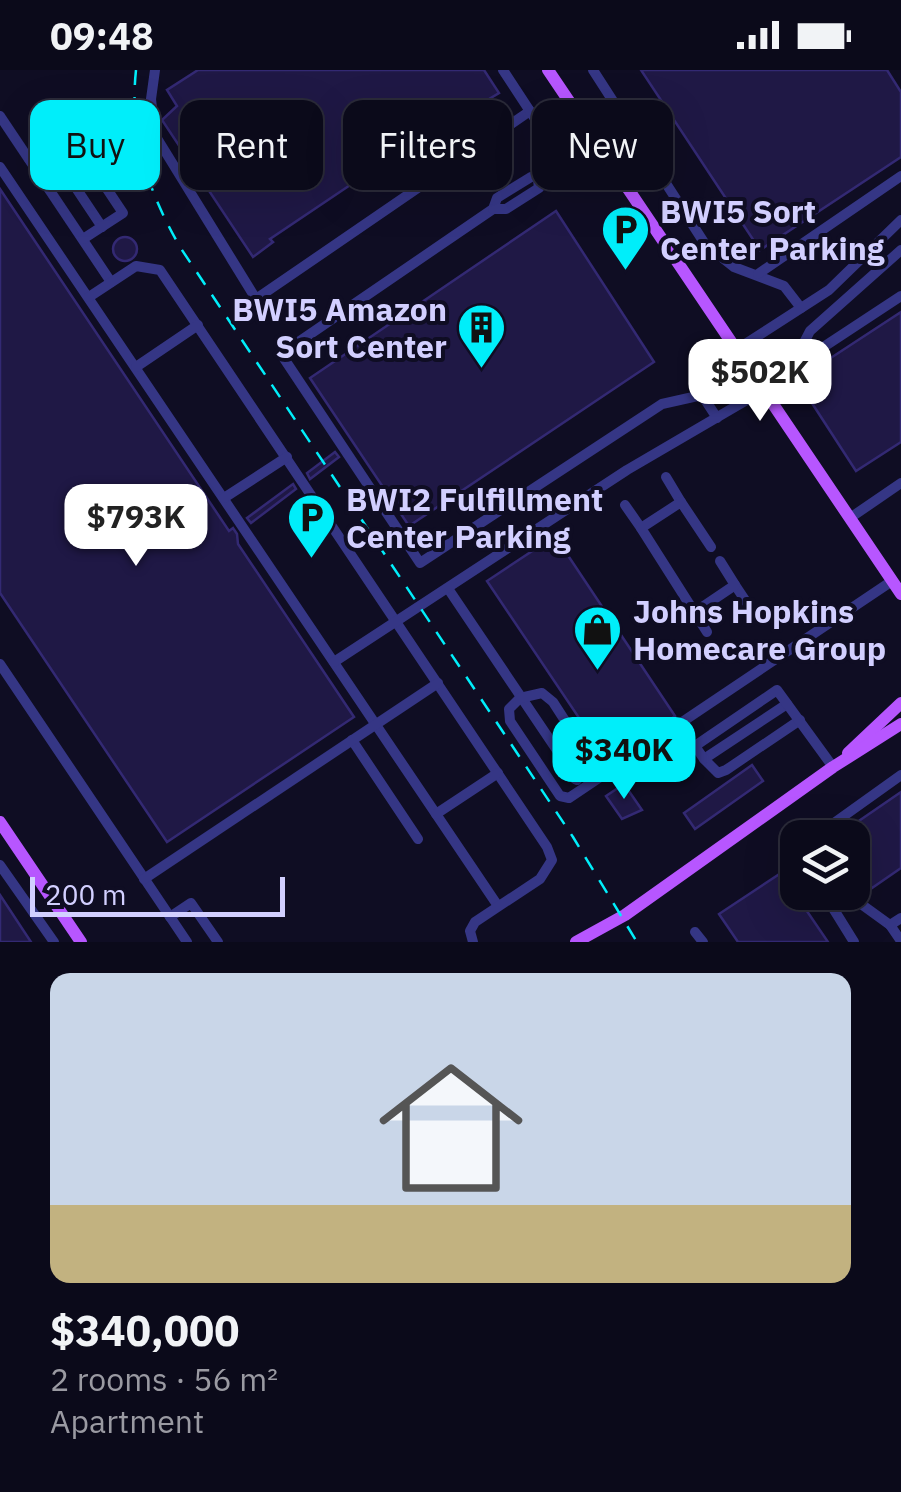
<!DOCTYPE html>
<meta charset="utf-8">
<style>
:root{--surface:#0b0a1a;--page:#141323;--text:#f1f3f6;--muted:#9a9aa2;--line:#2b2b39;--accent:#00eefa}
body{margin:0;font-family:"IBM Plex Sans",sans-serif;background:var(--page);color:var(--text);height:100vh;display:flex;flex-direction:column;font-size:38px;white-space:nowrap}
*{box-sizing:border-box;margin:0}
p{font-size:32px;color:var(--muted)}
.icon{flex:none;width:55px;height:55px;fill:none;stroke:currentColor;stroke-width:2;stroke-linecap:round;stroke-linejoin:round}
.map{position:relative;height:872px;overflow:hidden}
.drawer{display:flex;flex-direction:column;background:var(--surface);flex:1}
.drawer>*{flex:none}
.top-card{position:absolute;left:30px;top:30px;width:842px;height:90px;display:flex;gap:20px}
.controls{position:absolute;left:780px;top:750px;display:grid;gap:20px}
.controls a{display:grid;place-items:center;width:90px;height:90px;border-radius:20px;background:var(--surface);box-shadow:0 10px 40px #0002,0 0 0 2px var(--line);font-size:50px}
.scale{position:absolute;left:30px;bottom:25px;width:255px;box-sizing:border-box;padding-left:10px;border:5px solid #d2cfff;border-top:0;font-size:28px;line-height:35px;white-space:nowrap;color:#d2cfff;-webkit-text-stroke:8px #0f0d23;paint-order:stroke}
.price{position:absolute;translate:-50% -85px;padding:0 22px;border-radius:20px;background:#fff;color:#222;font-size:32px;line-height:65px;filter:drop-shadow(0 2px 5px #0008)}
.price::after{content:'';position:absolute;left:50%;top:60px;width:30px;height:22px;margin-left:-15px;background:inherit;clip-path:polygon(0 0,100% 0,50% 100%)}
.price.active{background:var(--accent);color:#111}
ul{padding:0;list-style:none}
li{display:grid;align-content:center;gap:20px;height:530px;padding:0 50px}
li span{display:grid;place-items:center;height:310px;border-radius:20px;color:#555}
li>.icon{margin-inline-start:auto}
span .icon{width:180px;height:180px;fill:#fffc;stroke-width:1}
li b{font-size:42px}
.chip{padding:0 35px;border-radius:20px;background:var(--surface);box-shadow:0 10px 40px #0002,0 0 0 2px var(--line);font-size:35px;line-height:90px}
.chip.active{background:var(--accent);color:#111}
.status{display:flex;justify-content:space-between;align-items:center;height:70px;padding:0 50px;background:var(--surface);direction:ltr}
.status svg{height:28px;fill:currentColor}
.map>svg:first-child{display:block}
.building{fill:#1f1845;stroke:#332973;stroke-width:2.5}
.lines{fill:none;stroke-linecap:round;stroke-linejoin:round}
.minor{stroke:#353685;stroke-width:10}
.major{stroke:#b756ff;stroke-width:12}
.rail{stroke:#00eefa;stroke-width:2.5;stroke-dasharray:15 12;stroke-linecap:butt}
.labels{text-anchor:middle;stroke-width:8;stroke-linejoin:round;paint-order:stroke}
.poi-label{font-size:32px;font-weight:bold;fill:#d2cfff;stroke:#0f0d23;text-anchor:start}
</style>
<div class="status"><b>09:48</b><svg viewBox="0 0 49 12"><path d="M0 12V9h3v3zM5 12V6h3v6zM10 12V3h3v9zM15 12V0h3v12zM26 1h20v11H26zM47 4h2v5h-2z"/></svg></div>
<div class="map">
<svg width="901" height="872" viewBox="0 0 901 872">
<rect width="100%" height="100%" fill="#0f0d23"/>
<g class="building">
<polygon points="198,0 484,0 499,23 479,35 475,31 270,169 273,172 253,187 162,50 177,36 167,20"/>
<polygon points="641,0 887,0 901,22 901,87 760,180"/>
<polygon points="0,119 229,461 233,458 237,464 238,474 354,647 167,772 0,523"/>
<polygon points="556,141 654,292 409,456 310,308"/>
<circle cx="125" cy="179" r="12"/>
<polygon points="901,242 901,372 856,401 797,310"/>
<polygon points="335,382 339,387 310,409 307,403"/>
<polygon points="293,414 296,419 251,453 247,448"/>
<polygon points="555,466 675,646 608,691 487,511"/>
<polygon points="752,695 763,711 695,759 684,743"/>
<polygon points="624,714 642,740 622,749 606,726"/>
<polygon points="901,722 901,798 872,818 852,791 852,768 834,768"/>
<polygon points="781,803 828,872 738,872 719,844"/>
<polygon points="0,825 31,872 0,872"/>
</g>
<g class="lines">
<g class="minor">
<polyline points="155,0 151,29 155,65 256,229 530,41"/>
<polyline points="503,0 541,58 574,37"/>
<polyline points="593,0 705,174 734,197 784,216 801,238"/>
<polyline points="0,46 111,212"/>
<polyline points="541,58 544,106 549,115"/>
<polyline points="48,76 102,157"/>
<polyline points="541,81 561,92"/>
<polyline points="29,89 69,62 123,143 83,169"/>
<polyline points="0,97 498,836"/>
<polyline points="544,106 531,107 497,128 493,139 281,284 420,493 662,334 702,325 717,348"/>
<polyline points="493,139 506,139 539,118 538,110"/>
<polyline points="758,204 901,106"/>
<polyline points="89,227 136,196 160,200 547,777 552,790 540,809 475,852 470,861 473,872"/>
<polyline points="825,276 901,226"/>
<polyline points="736,280 829,220 901,150"/>
<polyline points="136,297 198,255"/>
<polyline points="666,407 681,432"/>
<polyline points="224,428 287,387"/>
<polyline points="625,435 641,458"/>
<polyline points="850,448 901,413"/>
<polyline points="735,515 749,536"/>
<polyline points="449,520 577,710"/>
<polyline points="695,542 735,515 720,491"/>
<polyline points="707,562 641,458 681,432 711,477"/>
<polyline points="334,592 627,400 786,307 810,261 901,180"/>
<polyline points="0,594 187,872"/>
<polyline points="787,634 704,689 718,703 726,700 800,650"/>
<polyline points="352,670 418,769"/>
<polyline points="704,689 695,676 777,620 833,697"/>
<polyline points="575,709 591,691 553,632 542,623 520,628 509,639 510,651 560,726 569,728 892,511"/>
<polyline points="436,744 498,703"/>
<polyline points="821,768 820,763 901,705"/>
<polyline points="0,795 54,872"/>
<polyline points="144,809 438,613"/>
<polyline points="852,821 861,834 890,855"/>
<polyline points="823,822 854,872"/>
<polyline points="170,847 191,833 218,872"/>
<polyline points="901,848 890,855 901,871"/>
<polyline points="695,862 703,872"/>
</g>
<g class="major">
<polyline points="548,0 901,524"/>
<polyline points="848,683 901,633"/>
<polyline points="0,752 81,872"/>
<polyline points="576,872 625,845 833,697 901,654"/>
</g>
<path class="rail" d="M136 0C129 65 148 121 180 177L573 767 637 872"/>
</g>
<defs>
<symbol id="parking-pin" viewBox="-11 -11 22 30"><path d="M0 17L-7.5 6A9.5 9.5 0 1 1 7.5 6Z" fill="#00eefa" stroke="#0f0d23"/><path d="M-3.5-5.5H1a3.5 3.5 0 0 1 0 7H-1V5.5H-3.5ZM-1-3.4V-.6H.8a1.4 1.4 0 0 0 0-2.8Z" fill="#111"/></symbol>
<symbol id="building-pin" viewBox="-11 -11 22 30"><path d="M0 17L-7.5 6A9.5 9.5 0 1 1 7.5 6Z" fill="#00eefa" stroke="#0f0d23"/><path d="M-4-6H4V6H1V3H-1V6H-4ZM-2.5-4.3h1.7v1.8h-1.7ZM.8-4.3h1.7v1.8H.8ZM-2.5-1h1.7V.8h-1.7ZM.8-1h1.7V.8H.8Z" fill="#111"/></symbol>
<symbol id="shop-pin" viewBox="-11 -11 22 30"><path d="M0 17L-7.5 6A9.5 9.5 0 1 1 7.5 6Z" fill="#00eefa" stroke="#0f0d23"/><path d="M-5-2.5h2.3a2.7 3.5 0 0 1 5.4 0H5L5.5 6h-11ZM-1.5-2.5h3a1.5 2.3 0 0 0-3 0Z" fill="#111"/></symbol>
</defs>
<g fill-rule="evenodd">
<use href="#parking-pin" x="598" y="132" width="55" height="75"/>
<use href="#building-pin" x="454" y="230" width="55" height="75"/>
<use href="#parking-pin" x="284" y="420" width="55" height="75"/>
<use href="#shop-pin" x="570" y="532" width="55" height="75"/>
</g>
<g class="labels">
<g class="poi-label">
<text x="660" y="153">BWI5 Sort<tspan x="660" dy="37">Center Parking</tspan></text>
<text x="447" y="251" text-anchor="end">BWI5 Amazon<tspan x="447" dy="37">Sort Center</tspan></text>
<text x="346" y="441">BWI2 Fulfillment<tspan x="346" dy="37">Center Parking</tspan></text>
<text x="633" y="553">Johns Hopkins<tspan x="633" dy="37">Homecare Group</tspan></text>
</g>
</g>
</svg>
<div class="controls">
<a><svg class="icon" aria-label="layers" viewBox="0 0 24 24"><path d="M12 4l9 5-9 5-9-5zM3 14l9 5 9-5"/></svg></a>
</div>
<div class="scale">200 m</div>
<b class="price" style="left:760px;top:354px">$502K</b>
<b class="price" style="left:136px;top:499px">$793K</b>
<b class="price active" style="left:624px;top:732px">$340K</b>
<div class="top-card">
<a class="chip active">Buy</a>
<a class="chip">Rent</a>
<a class="chip">Filters</a>
<a class="chip">New</a>
</div>
</div>
<section class="drawer">
<ul>
<li><span style="background:linear-gradient(#c9d6e8 75%,#c2b280 0)"><svg class="icon" aria-label="home" viewBox="0 0 24 24"><path d="M3 11l9-7 9 7M6 9v11h12V9"/></svg></span><div><b>$340,000</b><p>2 rooms · 56 m²</p><p>Apartment</p></div></li>
</ul>
</section>
